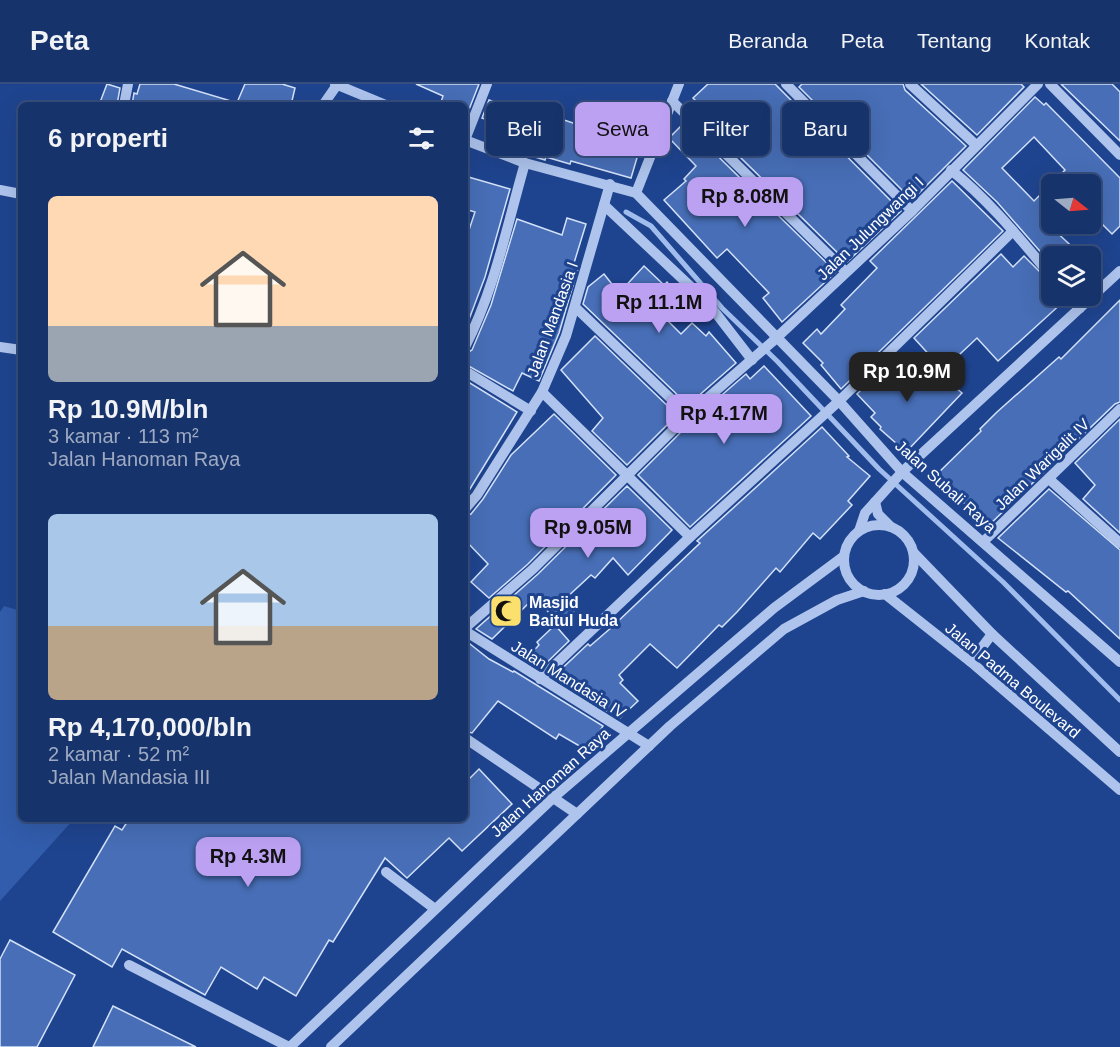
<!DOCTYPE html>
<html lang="id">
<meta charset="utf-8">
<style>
:root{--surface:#17336b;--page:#243f73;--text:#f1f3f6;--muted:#9eaac1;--line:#364e7e;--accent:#bca0f2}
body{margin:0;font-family:Arial,sans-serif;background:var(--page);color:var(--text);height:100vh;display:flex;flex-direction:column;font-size:22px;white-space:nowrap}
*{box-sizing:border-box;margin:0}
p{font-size:20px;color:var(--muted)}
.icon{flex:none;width:33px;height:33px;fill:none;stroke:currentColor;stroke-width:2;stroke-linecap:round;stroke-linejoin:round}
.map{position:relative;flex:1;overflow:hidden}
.drawer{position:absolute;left:18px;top:18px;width:450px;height:720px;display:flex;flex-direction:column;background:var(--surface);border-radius:9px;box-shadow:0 6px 24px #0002,0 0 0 2px var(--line)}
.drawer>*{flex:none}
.guide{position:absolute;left:486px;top:18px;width:543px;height:54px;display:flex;gap:12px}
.needle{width:39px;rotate:107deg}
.fabs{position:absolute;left:1041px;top:90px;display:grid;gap:12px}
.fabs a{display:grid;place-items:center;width:60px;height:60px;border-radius:9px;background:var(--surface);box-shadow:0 6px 24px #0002,0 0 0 2px var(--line);font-size:30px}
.price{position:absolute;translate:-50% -51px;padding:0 14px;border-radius:12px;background:var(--accent);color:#111;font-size:20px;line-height:39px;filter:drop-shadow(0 2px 3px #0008)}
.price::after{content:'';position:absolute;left:50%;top:36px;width:18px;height:14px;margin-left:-9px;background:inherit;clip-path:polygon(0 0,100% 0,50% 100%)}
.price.on{background:#222;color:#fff}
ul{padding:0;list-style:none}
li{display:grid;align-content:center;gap:12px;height:318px;padding:0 30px}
li span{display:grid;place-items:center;height:186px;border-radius:9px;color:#555}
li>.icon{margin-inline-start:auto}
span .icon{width:108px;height:108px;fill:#fffc;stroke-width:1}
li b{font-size:26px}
h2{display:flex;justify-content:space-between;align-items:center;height:72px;padding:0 30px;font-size:26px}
.pill{padding:0 21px;border-radius:9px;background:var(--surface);box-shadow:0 6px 24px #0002,0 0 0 2px var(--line);font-size:21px;line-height:54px}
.pill.on{background:var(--accent);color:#111}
header{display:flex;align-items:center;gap:36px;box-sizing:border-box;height:84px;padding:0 30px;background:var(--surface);border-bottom:2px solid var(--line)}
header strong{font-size:28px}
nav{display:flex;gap:33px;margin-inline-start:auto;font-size:21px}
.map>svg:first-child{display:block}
.green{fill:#325dac}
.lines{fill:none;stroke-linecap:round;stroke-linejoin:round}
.stream{stroke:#a1bdee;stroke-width:5}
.building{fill:#476eb6;stroke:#d3e1f9;stroke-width:1.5;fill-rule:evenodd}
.minor{stroke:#aec4ed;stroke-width:10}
.labels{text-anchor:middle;stroke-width:6;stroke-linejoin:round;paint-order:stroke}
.street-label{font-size:16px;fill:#fff;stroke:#1f448f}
.poi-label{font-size:16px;font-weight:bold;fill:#fff;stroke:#1f448f;text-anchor:start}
</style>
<header>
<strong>Peta</strong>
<nav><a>Beranda</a><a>Peta</a><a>Tentang</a><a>Kontak</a></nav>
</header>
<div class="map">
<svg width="1120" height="963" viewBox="0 0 1120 963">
<rect width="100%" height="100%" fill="#1f448f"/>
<polygon class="green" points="4,522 21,527 21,735 74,735 0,817 0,528"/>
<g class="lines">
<polyline class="stream" points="626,128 651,142 722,224 777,277 879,385 1003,498 1120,616"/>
</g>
<g class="building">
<polygon points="107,0 120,4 117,21 99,21"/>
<polygon points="140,0 174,0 231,17 230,21 132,21 134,9 137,10"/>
<polygon points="245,0 282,0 295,4 291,21 236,21"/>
<polygon points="416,0 479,0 468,28 465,28 465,21 440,21 443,12"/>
<polygon points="708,0 775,0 901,127 847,178 694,28 700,21 693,14"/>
<polygon points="802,0 903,0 905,6 966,62 912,116 799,3"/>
<polygon points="921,0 1021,0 1024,3 977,51"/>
<polygon points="1061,0 1112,0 1120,8 1120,57"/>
<path d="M1035 13 1044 21 1046 19 1120 94V142L1112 150 1090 128V100H1052L1050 142 1082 172H1052V181L997 118 963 86ZM1034 53 1065 86 1034 117 1002 84Z"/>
<polygon points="489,16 560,40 561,35 582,42 581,44 602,51 601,55 639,67 631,94 571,77 570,80 546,73 545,76 506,64 513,45 482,34"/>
<polygon points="684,39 836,188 782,238 763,214 769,209 727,165 717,174 664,116 686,97 684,95 696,82 669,54"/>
<polygon points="465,92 510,105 485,193 465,246 465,158 475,128 468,126 469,122 465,121"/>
<polygon points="952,97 1003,147 841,305 821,281 823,279 803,259 817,245 821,250 845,225 841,221 877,184 870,177"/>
<polygon points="567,134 586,140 574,179 579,181 559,249 539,297 522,289 513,307 465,280 465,270 472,266 491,221 517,135 562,151"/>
<polygon points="1001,170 1013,183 1024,172 1052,200 1052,212 1059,212 1063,218 998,277 977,254 943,286 914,254"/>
<polygon points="644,182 664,201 667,198 678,211 659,228 681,250 692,239 706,252 709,248 736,279 688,321 583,220 588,203 604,190 619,209"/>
<polygon points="1120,216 1120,318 1115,320 987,443 963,418 959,421 933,394 981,347 980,345 997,328 1059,273 1061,275"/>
<polygon points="595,252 677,331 627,381 592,347 603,334 561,286"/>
<polygon points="892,276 918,303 935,286 962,309 906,368 880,345 881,343 871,333 875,329 857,310"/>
<polygon points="764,282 811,332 690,443 638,391 693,336 746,290 750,295"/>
<polygon points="465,296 517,328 465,413"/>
<polygon points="554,330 616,391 528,480 489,514 471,498 488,480 465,456 465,432 471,430 483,415 511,371"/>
<polygon points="1120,335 1120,449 1083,415 1095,401 1075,379"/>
<polygon points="822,343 849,372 847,373 870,392 848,417 852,421 820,455 813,449 780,488 776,484 737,528 722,543 719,541 677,584 650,560 619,591 623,596 620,599 638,617 620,634 612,626 610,629 553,593 588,560 590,562 612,543 700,459 697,457"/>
<polygon points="627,402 672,446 628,491 613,474 595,494 591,491 565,515 575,526 559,540 535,513 492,555 476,545 538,490"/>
<polygon points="1049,405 1120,466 1120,555 1068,507 1066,508 998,454"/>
<polygon points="555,541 569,557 540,585 525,576 539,561 537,558"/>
<polygon points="465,556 489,575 513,588 514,587 603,642 588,667 559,650 556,655 498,617 472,649 465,647"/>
<polygon points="479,685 512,720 462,767 449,754 407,794 385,774 333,858 329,856 296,912 264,893 257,905 221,883 205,911 122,865 112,883 53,848 115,742 122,746 129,735 465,735 465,699"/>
<polygon points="10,856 75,891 37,963 0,963 0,875"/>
<polygon points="113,922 196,963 93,963"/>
</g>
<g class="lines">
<g class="minor">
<polyline points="335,0 386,21"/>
<polyline points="786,0 912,127"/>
<polyline points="910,0 976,61"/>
<polyline points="1050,0 1120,71"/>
<polyline points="672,17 846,188"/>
<polyline points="124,21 128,0"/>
<polyline points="323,21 337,1"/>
<polyline points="465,56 525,79 636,109 839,317 902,388 1120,578"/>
<polyline points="465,56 487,0"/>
<path d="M951 86C990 117 1020 155 1052 193"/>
<polyline points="0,106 21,110"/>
<polyline points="636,109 679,0"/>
<polyline points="604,121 708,219 752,276"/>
<polyline points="1067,212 1080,224"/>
<polyline points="575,223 688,331"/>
<polyline points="0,263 21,266"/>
<path d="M465 263C495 205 507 141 525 79"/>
<polyline points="465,287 531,327"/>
<polyline points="542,308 690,453"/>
<polyline points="1049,395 1120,459"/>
<polyline points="875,418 878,430 890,442"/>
<polyline points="465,425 477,411 542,308 566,252 610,100"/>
<circle cx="879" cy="476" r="35"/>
<polyline points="859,447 865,429 902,388 1120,187"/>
<polyline points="984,457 1120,325"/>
<polyline points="913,468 992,550 1120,668"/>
<polyline points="885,510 971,578 1120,706"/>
<polyline points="465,544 533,485 688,331 772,258 912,127 1038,0"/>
<polyline points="465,547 649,662"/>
<polyline points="971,578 992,550"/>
<polyline points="540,595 690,453 839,317 1013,147"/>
<polyline points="465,654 577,730"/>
<polyline points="386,788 435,825"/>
<polyline points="129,881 289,963"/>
<polyline points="290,963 553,714 774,524 844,472"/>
<polyline points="331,963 670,642 784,545 837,516 864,507"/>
</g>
</g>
<defs>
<symbol id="mosque-square" viewBox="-11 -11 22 22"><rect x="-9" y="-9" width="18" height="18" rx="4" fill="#fbe06e" stroke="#1f448f"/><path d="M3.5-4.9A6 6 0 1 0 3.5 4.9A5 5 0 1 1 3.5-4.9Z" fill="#111"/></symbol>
</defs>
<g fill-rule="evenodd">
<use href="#mosque-square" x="487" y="508" width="38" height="38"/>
</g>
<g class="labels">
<g class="street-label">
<text transform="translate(870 144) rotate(-44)" y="6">Jalan Julungwangi I</text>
<text transform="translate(552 235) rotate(-70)" y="6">Jalan Mandasia I</text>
<text transform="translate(1042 380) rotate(-44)" y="6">Jalan Warigalit IV</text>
<text transform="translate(946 402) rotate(42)" y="6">Jalan Subali Raya</text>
<text transform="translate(569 595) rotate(32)" y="6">Jalan Mandasia IV</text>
<text transform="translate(1013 596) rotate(40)" y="6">Jalan Padma Boulevard</text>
<text transform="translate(550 698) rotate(-42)" y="6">Jalan Hanoman Raya</text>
</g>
<g class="poi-label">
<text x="529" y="524">Masjid<tspan x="529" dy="18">Baitul Huda</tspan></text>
</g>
</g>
</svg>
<div class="fabs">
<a><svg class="needle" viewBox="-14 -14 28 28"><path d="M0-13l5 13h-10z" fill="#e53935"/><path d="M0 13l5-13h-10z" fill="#9eaac1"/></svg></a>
<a><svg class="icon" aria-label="layers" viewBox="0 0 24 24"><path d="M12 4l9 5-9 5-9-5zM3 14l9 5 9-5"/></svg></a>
</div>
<b class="price" style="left:745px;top:144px">Rp 8.08M</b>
<b class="price" style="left:659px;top:250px">Rp 11.1M</b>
<b class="price on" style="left:907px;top:319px">Rp 10.9M</b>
<b class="price" style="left:724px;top:361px">Rp 4.17M</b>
<b class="price" style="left:588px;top:475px">Rp 9.05M</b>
<b class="price" style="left:248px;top:804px">Rp 4.3M</b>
<div class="guide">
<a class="pill">Beli</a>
<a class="pill on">Sewa</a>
<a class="pill">Filter</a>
<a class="pill">Baru</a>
</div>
<section class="drawer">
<h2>6 properti<svg class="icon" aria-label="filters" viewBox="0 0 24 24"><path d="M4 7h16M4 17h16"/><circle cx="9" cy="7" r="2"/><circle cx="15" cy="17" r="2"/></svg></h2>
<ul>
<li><span style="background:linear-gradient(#ffd9b3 70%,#9aa5b1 0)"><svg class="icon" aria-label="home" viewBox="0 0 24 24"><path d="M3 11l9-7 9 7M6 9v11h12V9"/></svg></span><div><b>Rp 10.9M/bln</b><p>3 kamar · 113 m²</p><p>Jalan Hanoman Raya</p></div></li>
<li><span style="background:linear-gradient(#a9c7e8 60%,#b9a48a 0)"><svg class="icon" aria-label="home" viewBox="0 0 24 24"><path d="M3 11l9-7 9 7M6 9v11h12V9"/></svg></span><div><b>Rp 4,170,000/bln</b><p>2 kamar · 52 m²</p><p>Jalan Mandasia III</p></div></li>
</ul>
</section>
</div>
